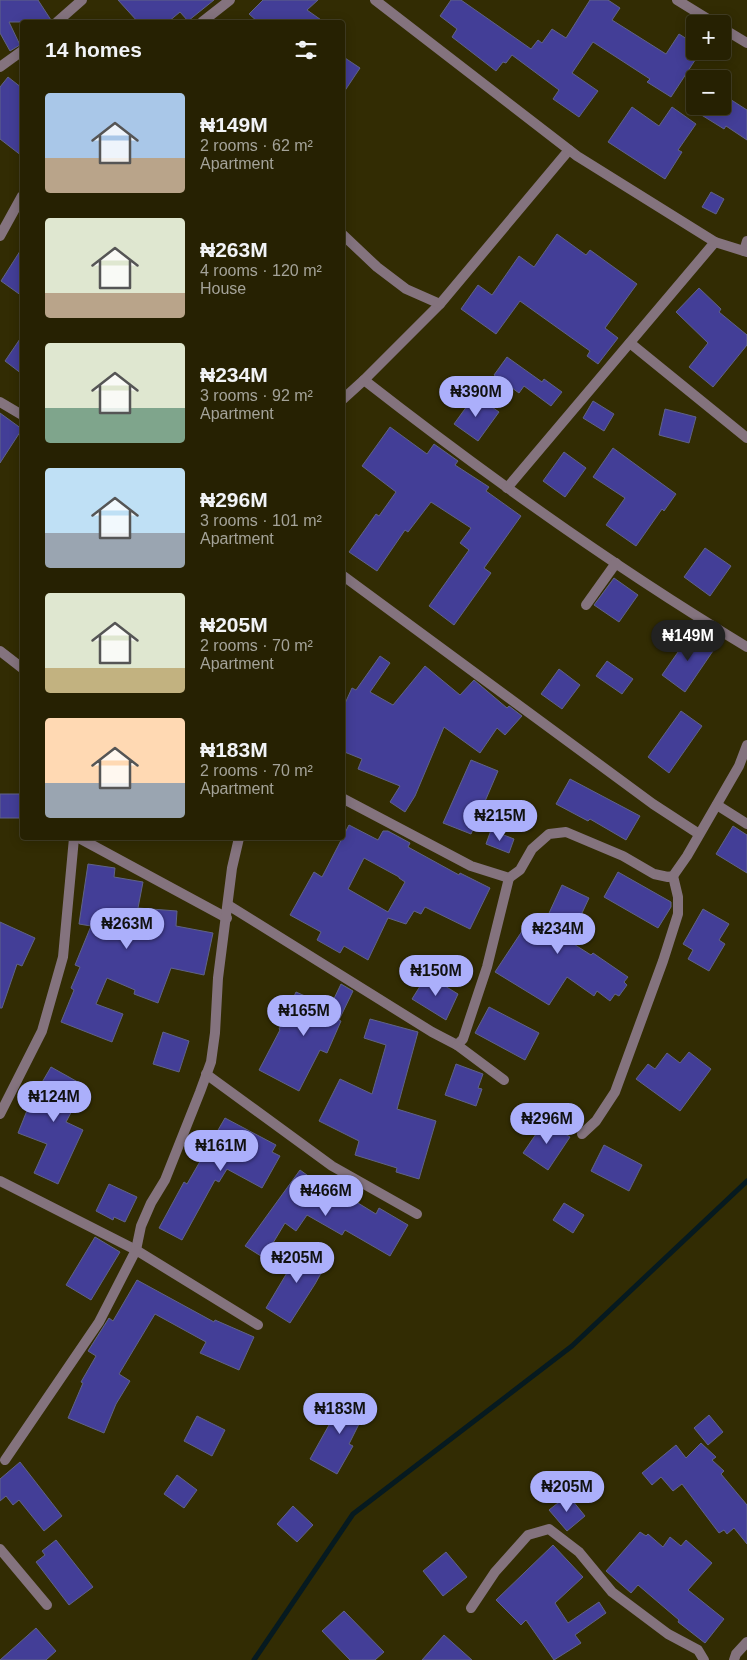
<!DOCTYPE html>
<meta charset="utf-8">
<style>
:root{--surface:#262102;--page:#2e290c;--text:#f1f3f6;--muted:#a4a399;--line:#423e24;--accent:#abaffb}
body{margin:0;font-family:Helvetica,sans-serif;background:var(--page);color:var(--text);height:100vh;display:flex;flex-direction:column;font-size:19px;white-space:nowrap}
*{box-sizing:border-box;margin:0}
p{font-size:16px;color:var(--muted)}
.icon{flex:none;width:28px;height:28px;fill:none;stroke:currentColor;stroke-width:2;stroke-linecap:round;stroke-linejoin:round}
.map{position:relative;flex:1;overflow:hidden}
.panel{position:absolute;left:20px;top:20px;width:325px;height:820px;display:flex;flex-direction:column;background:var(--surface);border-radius:5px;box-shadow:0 2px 12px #0003,0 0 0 1px var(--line)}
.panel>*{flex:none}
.buttons{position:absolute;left:686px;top:15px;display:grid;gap:10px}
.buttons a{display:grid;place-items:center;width:45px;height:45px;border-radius:5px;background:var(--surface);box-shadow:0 2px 12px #0003,0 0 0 1px var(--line);font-size:25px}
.price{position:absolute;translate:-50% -42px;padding:0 11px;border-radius:18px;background:var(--accent);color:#111;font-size:16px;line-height:32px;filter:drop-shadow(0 1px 2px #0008)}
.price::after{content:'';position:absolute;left:50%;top:30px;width:15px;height:11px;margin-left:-8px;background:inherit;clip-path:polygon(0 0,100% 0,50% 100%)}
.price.selected{background:#222;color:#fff}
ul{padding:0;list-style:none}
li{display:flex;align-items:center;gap:15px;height:125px;padding:0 25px}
li span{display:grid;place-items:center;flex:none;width:140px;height:100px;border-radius:5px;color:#555}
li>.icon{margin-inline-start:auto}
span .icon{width:60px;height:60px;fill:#fffc;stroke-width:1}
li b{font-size:21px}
h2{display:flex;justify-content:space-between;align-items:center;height:60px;padding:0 25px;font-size:21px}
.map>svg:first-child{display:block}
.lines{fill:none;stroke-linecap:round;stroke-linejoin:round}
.stream{stroke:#061a20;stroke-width:5}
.building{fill:#433e97;stroke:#606387;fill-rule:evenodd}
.minor{stroke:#84737e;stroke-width:10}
.tertiary{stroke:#84737e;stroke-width:10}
</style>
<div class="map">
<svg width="747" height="1660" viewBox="0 0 747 1660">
<rect width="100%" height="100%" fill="#322c03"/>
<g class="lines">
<polyline class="stream" points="254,1660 353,1514 572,1346 747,1181"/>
</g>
<g class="building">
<polygon points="0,0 38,0 51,20 50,22 9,22 20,45 10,51 0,33"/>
<polygon points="118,0 214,0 188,21 180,12 168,22 138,22"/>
<polygon points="263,0 318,0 307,10 324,22 258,22 249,14"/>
<polygon points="451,0 461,0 531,49 538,40 542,43 552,29 566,38 590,0 608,0 620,8 612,20 666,54 679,34 695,44 695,51 701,51 671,97 647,82 650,79 593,42 572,73 598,91 579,117 553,99 559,90 512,55 506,63 503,62 496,71 452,37 457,29 440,16"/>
<polygon points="342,56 360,68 342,95"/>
<polygon points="8,77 22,88 22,156 0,139 0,87"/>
<polygon points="722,94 747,110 747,140 726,126 724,129 687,106 722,106"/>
<polygon points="632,107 659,126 672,107 696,124 678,150 682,152 665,179 608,142"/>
<polygon points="711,192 724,199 716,214 702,207"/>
<polygon points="557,234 586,255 590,250 637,284 605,328 618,338 598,364 587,356 590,351 520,301 496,334 461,309 478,285 492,295 519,256 534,267"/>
<polygon points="22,248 22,296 1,281"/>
<polygon points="699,288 721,309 719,312 747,335 747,345 713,387 689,367 708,343 676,312"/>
<polygon points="22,336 22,374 5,361"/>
<polygon points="507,357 542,382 544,379 562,392 551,406 524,386 519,393 494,375"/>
<polygon points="475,395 499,412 478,441 454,424"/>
<polygon points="593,401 614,414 604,431 583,418"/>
<polygon points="665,409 696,417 689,443 659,435"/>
<polygon points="0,413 22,429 0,463"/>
<polygon points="390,427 427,454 434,444 458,461 455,465 489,487 486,491 521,516 484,568 491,573 454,625 429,606 469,550 460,543 471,528 431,502 408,532 405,530 377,571 349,552 376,514 379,516 396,492 362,466"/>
<polygon points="613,448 676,494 664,511 662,509 636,546 606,525 625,498 593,477"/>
<polygon points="564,452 586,468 565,497 543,481"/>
<polygon points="705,548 731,566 710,596 684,577"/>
<polygon points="614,578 638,595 619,622 594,605"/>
<polygon points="692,632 715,648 685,692 662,675"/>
<polygon points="380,656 390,663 370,692 393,705 425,666 460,695 474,680 507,708 509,706 522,716 505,735 497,728 480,753 444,727 415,796 405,812 390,802 400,786 358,769 362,759 342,751 342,710 352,688 356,690"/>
<polygon points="607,661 633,679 622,694 596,676"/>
<polygon points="559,669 580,685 562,709 541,694"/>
<polygon points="681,711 702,726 669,773 648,757"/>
<polygon points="471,760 498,771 471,834 443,823"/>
<polygon points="570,779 640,816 626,840 590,819 588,821 556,804"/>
<rect x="0" y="794" width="22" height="24"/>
<path d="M349 825 378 840 383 831H388L410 843 408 847 459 875 460 873 490 888 470 929 425 907 421 914 414 911 406 924 388 918 368 960 344 946 340 953 317 940 321 932 290 915 314 872 322 877ZM364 858 399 877V878L405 882 388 912 348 889Z"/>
<polygon points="733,826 747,835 747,873 716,854"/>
<polygon points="491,830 514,839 509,853 486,844"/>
<polygon points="88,864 115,868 114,877 143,882 138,908 177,911 176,926 213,933 204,975 171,968 158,1003 134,994 135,990 107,978 96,1004 123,1014 112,1042 61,1022 74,990 71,988 80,967 75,965 91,926 79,924"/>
<polygon points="618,872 671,902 671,907 658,928 604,897"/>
<polygon points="562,885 589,898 569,941 591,955 593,953 628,977 624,982 627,985 619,996 615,994 610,1001 597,991 594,996 567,977 549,1005 495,972 532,916 544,924"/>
<polygon points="703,909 729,924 719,940 725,944 709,971 688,959 693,950 683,944"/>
<polygon points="0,922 35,938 22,966 17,964 2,1008 0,1008"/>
<polygon points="427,975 458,994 446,1020 412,999"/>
<polygon points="341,984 353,991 339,1020 341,1021 327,1053 320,1050 299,1091 259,1070 280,1030 279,1029 296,992 330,1007"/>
<polygon points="489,1007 539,1033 525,1060 475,1033"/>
<polygon points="370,1019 418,1032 397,1109 436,1121 419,1179 396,1172 397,1168 355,1155 359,1141 319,1121 340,1079 372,1094 386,1045 364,1038"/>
<polygon points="163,1032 189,1041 179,1072 153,1064"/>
<polygon points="689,1052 711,1069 680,1111 636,1079 648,1064 655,1069 667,1053 680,1063"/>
<polygon points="456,1064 483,1074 478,1088 482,1089 476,1106 445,1095"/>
<polygon points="51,1067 85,1086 66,1122 83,1130 58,1184 34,1173 47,1144 18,1133 30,1103"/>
<polygon points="225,1118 276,1145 272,1152 280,1156 262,1188 227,1169 219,1182 215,1180 182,1240 159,1228 184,1182 187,1184"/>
<polygon points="545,1121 570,1137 548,1170 523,1153"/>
<polygon points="604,1145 642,1165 629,1191 591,1171"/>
<polygon points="300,1170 332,1193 335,1189 376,1214 379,1208 408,1225 390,1256 345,1230 342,1235 307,1215 296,1231 285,1223 264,1258 245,1246"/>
<polygon points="109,1184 137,1197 125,1222 114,1217 113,1220 96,1211"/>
<polygon points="564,1203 584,1215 573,1233 553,1220"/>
<polygon points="95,1237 120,1252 91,1300 66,1285"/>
<polygon points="303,1246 329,1259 315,1284 290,1323 266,1308"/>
<polygon points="137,1280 214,1322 215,1320 254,1337 239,1370 200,1353 206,1342 155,1314 119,1374 130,1381 116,1404 104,1433 68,1418 83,1383 81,1382 96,1356 88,1351 109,1318 113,1321"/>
<polygon points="343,1394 368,1406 349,1444 353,1446 337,1474 310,1459 329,1425"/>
<polygon points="709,1415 723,1432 708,1445 694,1428"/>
<polygon points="197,1416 225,1430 212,1456 184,1441"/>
<polygon points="701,1443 716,1457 712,1460 724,1471 721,1474 747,1505 747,1544 734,1528 727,1534 724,1530 719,1533 682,1484 673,1491 661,1477 652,1485 642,1473 676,1445 686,1458"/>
<polygon points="20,1462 62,1516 44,1531 19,1500 13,1505 6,1496 0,1501 0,1479"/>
<polygon points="177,1475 197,1490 184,1508 164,1494"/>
<polygon points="568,1495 585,1516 567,1531 549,1510"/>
<polygon points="293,1506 313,1525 297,1542 277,1524"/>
<polygon points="640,1532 646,1536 648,1534 663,1547 670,1537 681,1546 686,1540 712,1563 688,1590 724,1619 705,1643 678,1622 679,1620 638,1585 631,1593 606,1571"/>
<polygon points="56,1540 93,1587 69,1605 36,1562 45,1555 42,1551"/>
<polygon points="553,1545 583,1577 555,1603 568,1623 599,1602 606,1613 575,1635 581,1643 554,1660 526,1620 521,1625 496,1600"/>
<polygon points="446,1552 467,1577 443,1596 423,1571"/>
<polygon points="344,1611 384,1652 375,1660 350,1660 322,1631"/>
<polygon points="36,1628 56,1651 46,1660 0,1660"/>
<polygon points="444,1635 472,1660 422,1660"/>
</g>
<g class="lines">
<g class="minor">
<polyline points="677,0 716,24"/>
<polyline points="57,22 82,0"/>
<polyline points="202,22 230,0"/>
<polyline points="722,28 747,43"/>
<polyline points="0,67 22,51"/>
<path d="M569 150 440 304 364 380C487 476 614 567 747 647"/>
<polyline points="342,234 377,267 406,289 440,304"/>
<polyline points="0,236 22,196"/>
<polyline points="744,251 747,241"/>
<polyline points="630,343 747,438"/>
<polyline points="342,400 364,380"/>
<polyline points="0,402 22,415"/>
<polyline points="507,488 715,242"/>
<polyline points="342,575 653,804 699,834"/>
<polyline points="586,605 616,563"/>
<polyline points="0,651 22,668"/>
<polyline points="342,798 471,866 509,878 520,870 532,849 549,834 566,832 623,856 654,874 668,877 673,876 687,856 739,766 747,745"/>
<polyline points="717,805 747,824"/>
<polyline points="79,838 227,918"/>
<polyline points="228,905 432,1032 457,1045 463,1039 487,967 509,878"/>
<polyline points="457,1045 504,1080"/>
<polyline points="206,1074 332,1166 417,1214"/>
<polyline points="0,1114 42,1031 63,957 74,838"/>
<polyline points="582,1134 596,1121 615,1092 663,961 678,914 678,897 673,876"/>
<polyline points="0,1181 136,1250 258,1325"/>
<polyline points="5,1460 99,1322 136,1250 141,1226 151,1203 165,1180 200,1092 211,1062 215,1033 218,978 232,868 239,838"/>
<polyline points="0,1549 47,1605"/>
<polyline points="471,1608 495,1572 528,1535 549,1529 579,1552 612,1592 668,1634 698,1650 704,1660"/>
<polyline points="734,1660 736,1654 747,1642"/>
</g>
<polyline class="tertiary" points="375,0 577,156 715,242 747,252"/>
</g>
</svg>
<div class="buttons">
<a>+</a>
<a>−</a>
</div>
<b class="price" style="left:476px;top:418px">₦390M</b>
<b class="price selected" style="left:688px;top:662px">₦149M</b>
<b class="price" style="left:500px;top:842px">₦215M</b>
<b class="price" style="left:127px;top:950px">₦263M</b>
<b class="price" style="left:558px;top:955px">₦234M</b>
<b class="price" style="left:436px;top:997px">₦150M</b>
<b class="price" style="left:304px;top:1037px">₦165M</b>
<b class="price" style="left:54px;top:1123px">₦124M</b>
<b class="price" style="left:547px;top:1145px">₦296M</b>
<b class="price" style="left:221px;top:1172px">₦161M</b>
<b class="price" style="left:326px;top:1217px">₦466M</b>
<b class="price" style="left:297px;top:1284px">₦205M</b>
<b class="price" style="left:340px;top:1435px">₦183M</b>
<b class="price" style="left:567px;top:1513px">₦205M</b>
<section class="panel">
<h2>14 homes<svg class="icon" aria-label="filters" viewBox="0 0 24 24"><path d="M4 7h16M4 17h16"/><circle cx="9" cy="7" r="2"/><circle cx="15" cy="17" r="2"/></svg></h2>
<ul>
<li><span style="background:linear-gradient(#a9c7e8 65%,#b9a48a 0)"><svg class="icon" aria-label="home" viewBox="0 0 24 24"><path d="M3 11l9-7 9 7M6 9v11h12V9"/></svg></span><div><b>₦149M</b><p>2 rooms · 62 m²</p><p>Apartment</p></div></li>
<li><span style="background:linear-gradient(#dfe7d0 75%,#b9a48a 0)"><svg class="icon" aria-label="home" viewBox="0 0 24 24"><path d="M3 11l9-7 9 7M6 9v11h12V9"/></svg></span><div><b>₦263M</b><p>4 rooms · 120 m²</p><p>House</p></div></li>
<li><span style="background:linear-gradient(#dfe7d0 65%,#7fa58c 0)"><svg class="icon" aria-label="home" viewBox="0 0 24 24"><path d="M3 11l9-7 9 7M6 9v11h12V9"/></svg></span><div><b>₦234M</b><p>3 rooms · 92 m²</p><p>Apartment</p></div></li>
<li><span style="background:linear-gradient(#bfe0f5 65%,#9aa5b1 0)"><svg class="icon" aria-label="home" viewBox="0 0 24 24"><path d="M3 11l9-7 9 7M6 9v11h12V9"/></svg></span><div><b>₦296M</b><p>3 rooms · 101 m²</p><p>Apartment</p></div></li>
<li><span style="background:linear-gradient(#dfe7d0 75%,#c2b280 0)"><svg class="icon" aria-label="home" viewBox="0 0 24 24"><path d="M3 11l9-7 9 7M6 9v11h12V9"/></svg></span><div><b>₦205M</b><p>2 rooms · 70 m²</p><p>Apartment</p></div></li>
<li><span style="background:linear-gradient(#ffd9b3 65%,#9aa5b1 0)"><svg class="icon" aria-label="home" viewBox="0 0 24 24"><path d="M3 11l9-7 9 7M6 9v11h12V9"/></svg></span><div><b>₦183M</b><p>2 rooms · 70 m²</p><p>Apartment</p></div></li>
</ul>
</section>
</div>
